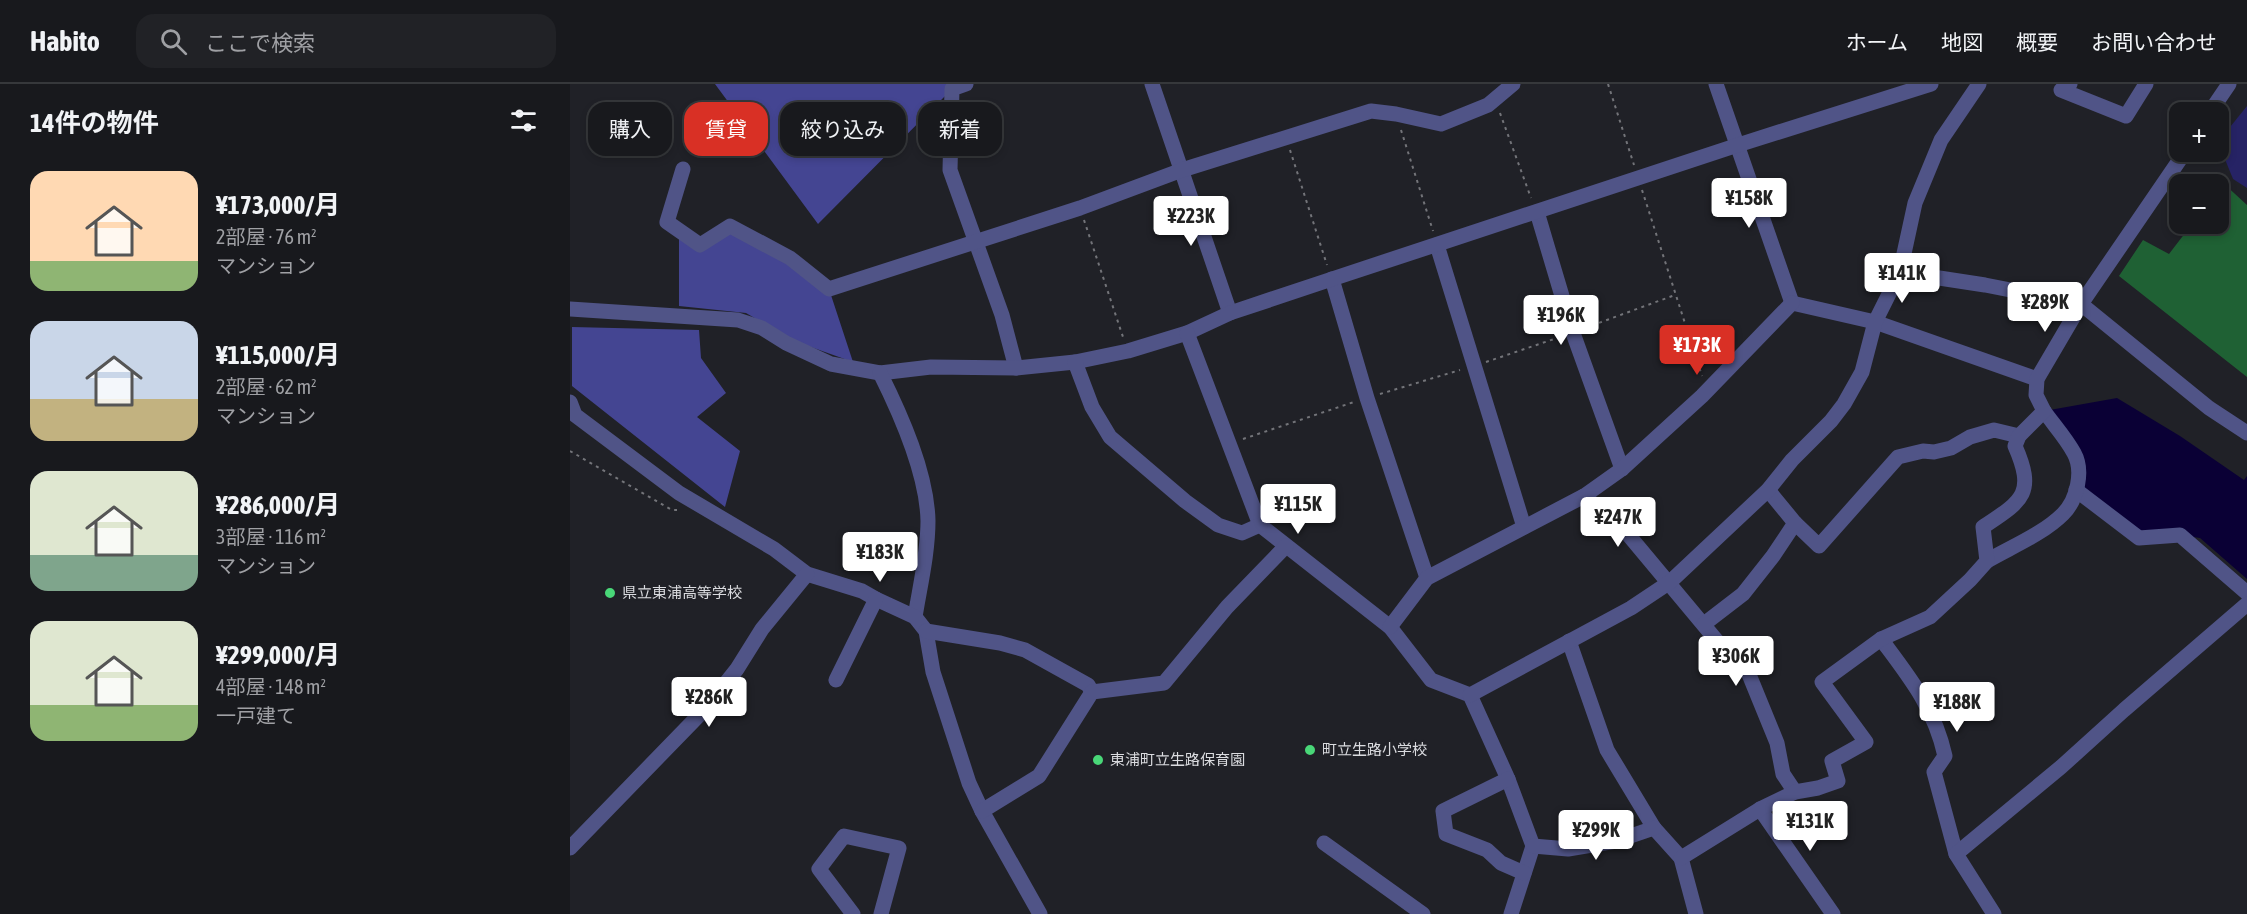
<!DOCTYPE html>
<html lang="ja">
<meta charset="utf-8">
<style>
:root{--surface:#18191d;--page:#212226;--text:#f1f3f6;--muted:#9fa0a4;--line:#36383b;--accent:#d93025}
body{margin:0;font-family:"Asap Condensed","Noto Sans JP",sans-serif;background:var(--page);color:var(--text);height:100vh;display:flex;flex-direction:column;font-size:22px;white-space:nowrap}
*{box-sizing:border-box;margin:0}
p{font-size:20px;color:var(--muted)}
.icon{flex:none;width:33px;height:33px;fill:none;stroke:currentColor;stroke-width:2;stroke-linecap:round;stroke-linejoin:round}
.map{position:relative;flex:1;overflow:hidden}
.drawer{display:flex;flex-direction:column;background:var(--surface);width:570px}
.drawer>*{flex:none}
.top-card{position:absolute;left:18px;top:18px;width:570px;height:54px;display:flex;gap:12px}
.controls{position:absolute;left:1599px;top:18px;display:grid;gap:12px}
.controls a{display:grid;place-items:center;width:60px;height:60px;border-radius:12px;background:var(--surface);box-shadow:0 3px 9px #0003,0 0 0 2px var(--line);font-size:30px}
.price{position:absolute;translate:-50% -51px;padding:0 14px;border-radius:6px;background:#fff;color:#222;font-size:20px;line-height:39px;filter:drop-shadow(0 2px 3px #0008)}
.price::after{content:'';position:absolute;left:50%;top:36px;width:18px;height:14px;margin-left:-9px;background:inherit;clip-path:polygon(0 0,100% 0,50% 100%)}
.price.on{background:var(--accent);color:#fff}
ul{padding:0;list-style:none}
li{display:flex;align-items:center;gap:18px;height:150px;padding:0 30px}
li span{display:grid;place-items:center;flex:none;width:168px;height:120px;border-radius:18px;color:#555}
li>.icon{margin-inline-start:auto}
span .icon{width:72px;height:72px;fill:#fffc;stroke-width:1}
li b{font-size:26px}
h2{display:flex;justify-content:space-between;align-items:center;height:72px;padding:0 30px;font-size:26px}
.pill{padding:0 21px;border-radius:18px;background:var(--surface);box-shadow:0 3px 9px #0003,0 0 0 2px var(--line);font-size:21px;line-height:54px}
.pill.on{background:var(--accent);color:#fff}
header{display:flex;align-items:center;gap:36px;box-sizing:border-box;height:84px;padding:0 30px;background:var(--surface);border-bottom:2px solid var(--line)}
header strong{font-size:28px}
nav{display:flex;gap:33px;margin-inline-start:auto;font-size:21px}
.search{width:420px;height:54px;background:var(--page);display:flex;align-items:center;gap:15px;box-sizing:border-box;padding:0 21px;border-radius:18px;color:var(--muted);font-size:22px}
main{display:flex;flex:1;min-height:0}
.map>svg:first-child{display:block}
.green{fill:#262365}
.forest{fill:#444592}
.water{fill:#0a0035}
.building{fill:#1f6134}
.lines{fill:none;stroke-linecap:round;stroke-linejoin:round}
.path{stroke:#737479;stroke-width:2;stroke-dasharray:3 4.5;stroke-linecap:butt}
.minor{stroke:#505487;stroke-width:15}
.poi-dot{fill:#49d778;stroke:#202127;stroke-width:2}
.labels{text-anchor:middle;stroke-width:4.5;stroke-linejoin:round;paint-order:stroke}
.poi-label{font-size:15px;fill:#dadbdf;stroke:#202127;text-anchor:start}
</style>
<header>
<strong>Habito</strong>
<div class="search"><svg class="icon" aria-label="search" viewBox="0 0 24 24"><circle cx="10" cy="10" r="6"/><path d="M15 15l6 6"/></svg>ここで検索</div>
<nav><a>ホーム</a><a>地図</a><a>概要</a><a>お問い合わせ</a></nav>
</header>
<main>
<section class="drawer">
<h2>14件の物件<svg class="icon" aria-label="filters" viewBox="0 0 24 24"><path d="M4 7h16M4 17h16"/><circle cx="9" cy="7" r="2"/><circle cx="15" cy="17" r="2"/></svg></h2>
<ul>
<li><span style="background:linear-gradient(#ffd9b3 75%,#8fb573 0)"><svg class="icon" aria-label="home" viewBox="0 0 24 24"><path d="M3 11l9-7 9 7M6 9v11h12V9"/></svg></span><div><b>¥173,000/月</b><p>2部屋 · 76 m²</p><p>マンション</p></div></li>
<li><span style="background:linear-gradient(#c9d6e8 65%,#c2b280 0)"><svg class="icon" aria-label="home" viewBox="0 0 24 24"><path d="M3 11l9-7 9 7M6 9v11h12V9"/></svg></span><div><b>¥115,000/月</b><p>2部屋 · 62 m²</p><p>マンション</p></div></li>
<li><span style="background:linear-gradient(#dfe7d0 70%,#7fa58c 0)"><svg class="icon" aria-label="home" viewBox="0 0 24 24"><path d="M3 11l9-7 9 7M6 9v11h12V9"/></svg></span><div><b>¥286,000/月</b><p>3部屋 · 116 m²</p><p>マンション</p></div></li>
<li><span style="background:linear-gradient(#dfe7d0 70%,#8fb573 0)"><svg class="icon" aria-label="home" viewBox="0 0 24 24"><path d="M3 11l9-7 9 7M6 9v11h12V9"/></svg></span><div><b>¥299,000/月</b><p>4部屋 · 148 m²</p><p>一戸建て</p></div></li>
</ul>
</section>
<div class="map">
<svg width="1677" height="830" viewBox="0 0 1677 830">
<rect width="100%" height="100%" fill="#202127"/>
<polygon class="green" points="1677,22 1677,104 1663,95 1648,58"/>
<g class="forest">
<polygon points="145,0 396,0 382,5 248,140"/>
<polygon points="160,142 259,205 283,278 224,257 176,229 109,222 109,154 130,161"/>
<polygon points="2,243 129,246 131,274 156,309 127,333 170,367 155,423 2,302"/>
</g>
<polygon class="water" points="1547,314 1610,352 1674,396 1677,392 1677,495 1630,454 1610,451 1569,454 1506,406 1509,390 1474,327"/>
<polygon class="building" points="1652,98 1677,121 1677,293 1549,192 1573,156 1599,170 1622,140 1648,140 1648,103"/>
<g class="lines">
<g class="path">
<polyline points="1038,0 1064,81"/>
<polyline points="930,29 961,114"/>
<polyline points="831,46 863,147"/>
<polyline points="720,66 757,181"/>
<polyline points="1072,106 1132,292"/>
<polyline points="514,136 553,253"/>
<polyline points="1015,244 1105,211"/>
<polyline points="916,278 990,253"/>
<polyline points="810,310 890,286"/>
<polyline points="673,355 784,318"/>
<polyline points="0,367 102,426 107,426"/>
</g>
<g class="minor">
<polyline points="396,0 382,5 380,86 432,231 446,284"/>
<polyline points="582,0 660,229"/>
<polyline points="1146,0 1222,219"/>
<polyline points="1500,0 1491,6 1556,32 1576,0"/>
<polyline points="1640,28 1659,0"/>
<polyline points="113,85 97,138 130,161 160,142 220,174 259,205 510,124 612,86 801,27 826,30 871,40 918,21 943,0"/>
<polyline points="967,128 1003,249 1052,385"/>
<polyline points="867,161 954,443"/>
<polyline points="1330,188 1415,201 1511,220 1639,324 1677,349"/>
<polyline points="762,195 797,314 857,494"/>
<polyline points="1222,219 1305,238 1467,295"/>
<polyline points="0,225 168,236 192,244 216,259 261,280 310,289 361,283 446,284 505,278 558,267 617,249 660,229 762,195 1168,61 1361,0"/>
<polyline points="617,249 690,441 820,543 861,596 900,611 938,695 963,762 941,830"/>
<polyline points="505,278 522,323 540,353 615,417 648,441 672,449 690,441"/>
<path d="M310 289C331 331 357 389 358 437 358 469 350 502 345 533"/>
<polyline points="0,318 5,331 109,409 204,465 237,490 292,507 306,515 345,533 356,547 363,588 399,699 412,727 470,830"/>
<polyline points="1506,406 1569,454 1610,451 1677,509"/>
<polyline points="1014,412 1056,448 1157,569 1178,588 1207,659 1213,690 1225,708"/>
<polyline points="1225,439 1249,462 1328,373 1353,367 1364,368 1381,364 1400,353 1424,346 1449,352"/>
<path d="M1417 477C1441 463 1473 450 1493 430 1507 416 1514 387 1504 369 1496 354 1484 341 1474 327"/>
<polyline points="1134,540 1173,510 1203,472 1225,439 1198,406"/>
<polyline points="820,543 857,494 1014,412 1052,385 1132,312 1222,219"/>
<polyline points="356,547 430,559 455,566 518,601 522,608"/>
<path d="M1311 555C1340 594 1364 623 1375 672L1364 688 1386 770 1424 830"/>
<polyline points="999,557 1037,666 1084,744 1111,774 1126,830"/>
<polyline points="266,596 306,515"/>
<polyline points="900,611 1061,524 1100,498 1198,406 1222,376 1261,337 1274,320 1292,288 1305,238 1330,188 1345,119 1371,56 1409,0"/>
<polyline points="938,695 873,727 876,750 917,766 931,779 954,789"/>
<polyline points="1190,725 1263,830"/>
<polyline points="412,727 469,692 522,608 594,599 657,523 716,462"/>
<polyline points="754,759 853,830"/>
<polyline points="963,762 998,765 1046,757 1084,744"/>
<polyline points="0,764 136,624 167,585 192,545 237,490"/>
<polyline points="1386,770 1491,683 1554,626 1677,520"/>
<path d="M1111 774 1190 725 1225 708 1248 704 1268 697 1262 677 1296 658 1252 598 1311 555 1360 533 1400 496 1417 477 1413 443C1452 417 1466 410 1445 362L1449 352 1474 327 1466 311 1467 295 1511 220 1615 68"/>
<polyline points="283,830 249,785 274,752 329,764 311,830"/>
</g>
</g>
<g class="poi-dot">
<circle cx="40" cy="509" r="6"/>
<circle cx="740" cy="666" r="6"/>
<circle cx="528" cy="676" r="6"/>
</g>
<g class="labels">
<g class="poi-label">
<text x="52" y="514">県立東浦高等学校</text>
<text x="752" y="671">町立生路小学校</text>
<text x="540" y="681">東浦町立生路保育園</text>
</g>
</g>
</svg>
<div class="controls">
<a>+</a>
<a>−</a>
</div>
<b class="price" style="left:1179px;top:145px">¥158K</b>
<b class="price" style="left:621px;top:163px">¥223K</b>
<b class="price" style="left:1332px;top:220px">¥141K</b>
<b class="price" style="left:1475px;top:249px">¥289K</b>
<b class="price" style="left:991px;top:262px">¥196K</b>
<b class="price on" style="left:1127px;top:292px">¥173K</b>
<b class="price" style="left:728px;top:451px">¥115K</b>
<b class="price" style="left:1048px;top:464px">¥247K</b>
<b class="price" style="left:310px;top:499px">¥183K</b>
<b class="price" style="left:1166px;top:603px">¥306K</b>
<b class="price" style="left:139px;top:644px">¥286K</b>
<b class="price" style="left:1387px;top:649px">¥188K</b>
<b class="price" style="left:1240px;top:768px">¥131K</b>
<b class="price" style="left:1026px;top:777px">¥299K</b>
<div class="top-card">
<a class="pill">購入</a>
<a class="pill on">賃貸</a>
<a class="pill">絞り込み</a>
<a class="pill">新着</a>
</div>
</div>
</main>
